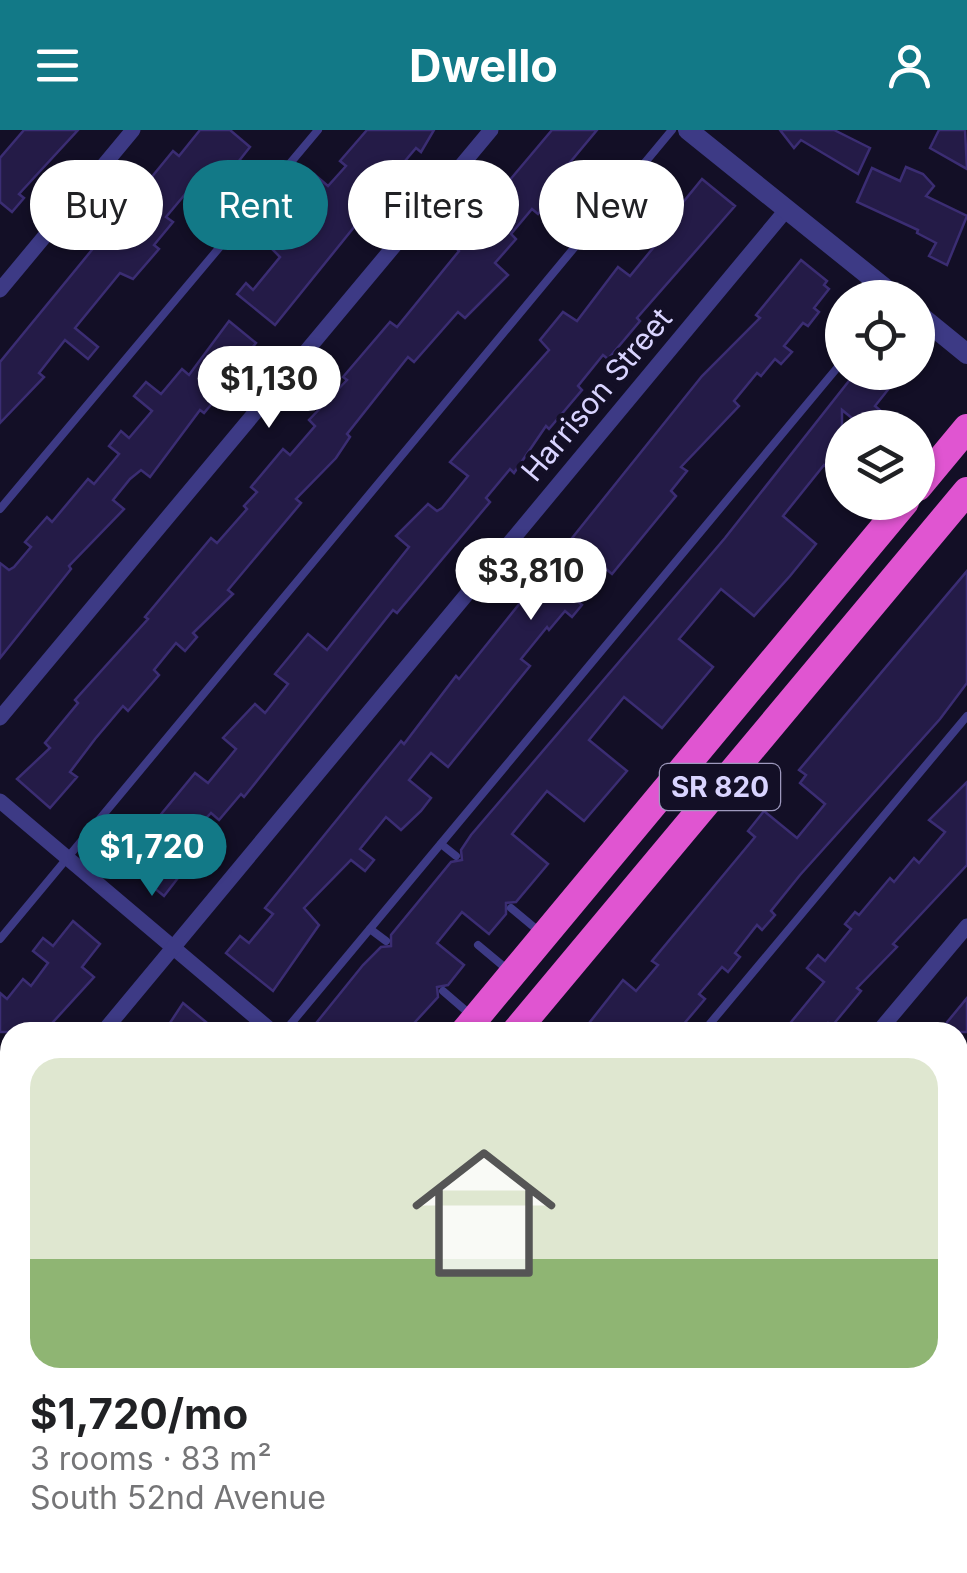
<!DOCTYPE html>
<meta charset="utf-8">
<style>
:root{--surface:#fff;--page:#f2f2f2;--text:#202124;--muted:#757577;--accent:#127987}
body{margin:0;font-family:Inter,sans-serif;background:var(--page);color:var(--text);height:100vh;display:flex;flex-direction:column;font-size:38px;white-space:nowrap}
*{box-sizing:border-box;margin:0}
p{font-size:32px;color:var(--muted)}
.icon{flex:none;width:55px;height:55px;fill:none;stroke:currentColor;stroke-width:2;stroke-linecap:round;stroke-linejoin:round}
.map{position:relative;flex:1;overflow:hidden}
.sheet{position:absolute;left:0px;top:892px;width:968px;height:552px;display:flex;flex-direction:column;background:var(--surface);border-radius:30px 30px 0 0;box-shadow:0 2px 8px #0004}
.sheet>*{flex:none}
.hud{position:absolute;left:30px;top:30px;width:908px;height:90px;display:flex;gap:20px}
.controls{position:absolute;left:825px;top:150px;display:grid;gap:20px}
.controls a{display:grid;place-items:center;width:110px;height:110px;border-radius:50%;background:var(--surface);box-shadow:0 2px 8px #0004;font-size:50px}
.price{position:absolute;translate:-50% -85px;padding:0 22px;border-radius:35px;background:#fff;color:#222;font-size:32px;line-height:65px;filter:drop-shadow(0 2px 5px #0008)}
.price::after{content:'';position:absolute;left:50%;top:60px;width:30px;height:22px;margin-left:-15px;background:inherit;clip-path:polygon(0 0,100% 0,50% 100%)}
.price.selected{background:var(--accent);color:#fff}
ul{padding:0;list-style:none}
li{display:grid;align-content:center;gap:20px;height:530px;padding:0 30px}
li span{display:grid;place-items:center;height:310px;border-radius:30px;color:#555}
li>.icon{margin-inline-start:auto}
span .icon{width:180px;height:180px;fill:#fffc;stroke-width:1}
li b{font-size:42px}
.tag{padding:0 35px;border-radius:45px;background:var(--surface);box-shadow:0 2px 8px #0004;font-size:35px;line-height:90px}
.tag.selected{background:var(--accent);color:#fff}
header{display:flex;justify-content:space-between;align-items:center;height:130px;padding:0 30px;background:var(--accent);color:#fff;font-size:45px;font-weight:700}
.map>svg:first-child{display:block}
.building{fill:#241b47;stroke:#3b2d73;stroke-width:2.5}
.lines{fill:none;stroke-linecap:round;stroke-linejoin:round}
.service{stroke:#3d3a85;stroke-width:8}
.minor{stroke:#3d3a85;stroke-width:15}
.tertiary{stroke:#3d3a85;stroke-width:20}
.trunk{stroke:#e055d1;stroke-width:28}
.labels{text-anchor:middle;stroke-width:9;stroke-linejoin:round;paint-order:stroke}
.shield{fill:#130f26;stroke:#9e99be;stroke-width:2.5}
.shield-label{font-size:28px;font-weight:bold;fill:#d9d4ff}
.street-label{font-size:30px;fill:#d9d4ff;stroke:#130f26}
</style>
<header><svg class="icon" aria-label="menu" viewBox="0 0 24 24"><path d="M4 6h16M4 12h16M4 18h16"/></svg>Dwello<svg class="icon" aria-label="person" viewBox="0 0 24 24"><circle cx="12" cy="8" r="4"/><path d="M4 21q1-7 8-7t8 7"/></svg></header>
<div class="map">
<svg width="967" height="1443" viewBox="0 0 967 1443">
<rect width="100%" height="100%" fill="#130f26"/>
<g class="building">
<polygon points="24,0 78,0 19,64 24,68 12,82 0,72 0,28"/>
<polygon points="200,0 230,0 250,17 227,46 217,37 197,61 192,56 166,87 173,92 154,115 159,119 133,149 120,143 75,198 98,217 88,229 65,210 39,243 44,247 0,293 0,232 173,21 179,26"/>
<polygon points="367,0 434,0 421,22 416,18 389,50 395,55 384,68 380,65 275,195 237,164 246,153 253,160 280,127 273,120 282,110 287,114 318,79 299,63 314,44 328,56 346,36 340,31"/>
<polygon points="552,0 597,0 567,36 574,41 559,59 538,84 532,79 511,104 516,109 495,133 508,145 465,188 458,182 414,232 408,227 347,304 350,307 336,328 296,369 301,373 228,460 233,464 193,503 197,507 185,521 176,513 154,540 159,545 128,581 123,576 95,609 70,642 77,647 50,678 17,649 50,618 45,613 78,573 75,570 148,489 145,487 211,408 217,413 247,379 244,376 257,362 251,357 283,319 290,325 315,296 309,290 347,250 343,247 390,192 397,197 459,121 454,116"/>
<polygon points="780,0 834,0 870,18 858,44 801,10 794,18"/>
<polygon points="939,0 965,0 967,39 930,18"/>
<polygon points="906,37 923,44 934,56 926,66 967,86 947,135 929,126 936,113 917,103 918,100 857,72 872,38 900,51"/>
<polygon points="702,49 735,76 637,188 640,191 608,229 603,225 578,256 582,260 549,299 546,296 514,343 510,339 486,368 490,372 397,483 393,480 244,667 241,664 219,690 211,683 190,705 165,737 178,748 164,766 115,726 146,688 153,694 195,643 208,653 236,619 223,608 255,574 265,583 288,554 275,544 308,504 327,520 409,417 396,406 428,374 437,381 442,378 468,346 450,332 549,220 540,210 563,182 577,191 618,137 630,146 658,112 654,108"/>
<polygon points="801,130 827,151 824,155 829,159 814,178 819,182 808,196 803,193 784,216 792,222 781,234 775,229 761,246 757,243 734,271 739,276 681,337 687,341 671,361 676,366 612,444 600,434 573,467 582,475 572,487 565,481 549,500 547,497 521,529 530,536 448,637 431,623 409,650 431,668 421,681 401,700 386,687 360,719 374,730 365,741 351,730 304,778 319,795 273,861 226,823 240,806 249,813 273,784 265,778 401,611 404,614 456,546 459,549 702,246 760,188 756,185"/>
<polygon points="229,191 256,213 247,224 251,227 204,283 200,280 150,347 141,340 130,349 113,370 124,379 69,436 71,439 0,528 0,433 9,440 14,437 31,417 25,412 47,387 52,392 88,349 94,354 119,324 109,316 121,301 129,308 152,281 134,266 146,252 161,264 182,239 189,245"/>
<polygon points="856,242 902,242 875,276 901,298 864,298 842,280 842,350 824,335 783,386 816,414 790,446 754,486 721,459 679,509 713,537 662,598 624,567 589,610 627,641 584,691 547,661 512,704 548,734 516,772 506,773 506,784 489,804 462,782 437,813 464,835 448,855 437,857 438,867 406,902 320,902 313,897 363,835 381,817 391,816 391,805 451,732 462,730 461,720 471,705 725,408"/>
<polygon points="967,441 967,553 940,589 800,745 771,781 775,785 762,800 757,795 735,823 740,827 728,842 722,837 699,864 705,869 677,902 582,902 623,850 636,861 658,835 652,831 755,707 748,701 764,681 797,708 825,674 800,653 806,645 799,640"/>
<polygon points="967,652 967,735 893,814 897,817 857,858 861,861 832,896 828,893 820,902 794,902 787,897 824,852 807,838 818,825 825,831 851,799 845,794 855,782 859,785 890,748 894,752 914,728 919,733 945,702 929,690"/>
<polygon points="73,791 100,814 82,837 94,847 44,902 0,902 0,863 7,869 23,849 31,856 48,833 33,821 43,808 53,816"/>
<polygon points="967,868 967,902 939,902"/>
<polygon points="183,873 218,902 164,902"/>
</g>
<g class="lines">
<g class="service">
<polyline points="0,379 318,0"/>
<polyline points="441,714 456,726"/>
<polyline points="511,778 541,803"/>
<polyline points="370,799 386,811"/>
<polyline points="0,809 672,0"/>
<polyline points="478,815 509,841"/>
<polyline points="443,861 472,886"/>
<polyline points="284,902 842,232"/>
<polyline points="703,902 967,586"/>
<polyline points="958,1022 967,1011"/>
<polyline points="0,1250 10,1238"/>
<polyline points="0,1262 10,1271"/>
<polyline points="255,1443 262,1435"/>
<polyline points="608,1443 614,1435"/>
</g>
<g class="minor">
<polyline points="0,160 133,0"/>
<polyline points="0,588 491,0"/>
<polyline points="0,671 273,902"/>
<polyline points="103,902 787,79"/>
<polyline points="878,902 967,796"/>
<polyline points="0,1027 10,1015"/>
<polyline points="958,1241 967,1229"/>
<polyline points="958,1267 967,1275"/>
<polyline points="0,1387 10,1396"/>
<polyline points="431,1443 438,1435"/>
<polyline points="790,1443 796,1435"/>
</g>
<g class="tertiary">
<polyline points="688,0 897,168"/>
<polyline points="918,184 967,224"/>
</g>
<g class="trunk">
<polyline points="918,357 967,298"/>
<polyline points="464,902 905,372"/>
<polyline points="515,902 967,361"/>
<polyline points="18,1443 24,1435"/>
<polyline points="44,1443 45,1435"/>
<polyline points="72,1443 79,1435"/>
</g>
</g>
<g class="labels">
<rect class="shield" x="660" y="634" width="120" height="46" rx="8"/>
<g class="shield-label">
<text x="720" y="667">SR 820</text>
</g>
<g class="street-label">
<text transform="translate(597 265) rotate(-50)" y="10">Harrison Street</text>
</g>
</g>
</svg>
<div class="controls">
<a><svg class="icon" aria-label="locate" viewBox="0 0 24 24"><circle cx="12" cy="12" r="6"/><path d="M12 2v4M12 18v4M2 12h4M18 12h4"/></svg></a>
<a><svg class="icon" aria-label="layers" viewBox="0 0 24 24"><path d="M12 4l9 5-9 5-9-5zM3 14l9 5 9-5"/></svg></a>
</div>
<b class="price" style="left:269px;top:301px">$1,130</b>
<b class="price" style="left:531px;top:493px">$3,810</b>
<b class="price selected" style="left:152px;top:769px">$1,720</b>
<div class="hud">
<a class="tag">Buy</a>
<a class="tag selected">Rent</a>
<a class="tag">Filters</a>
<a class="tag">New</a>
</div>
<section class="sheet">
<ul>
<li><span style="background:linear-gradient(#dfe7d0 65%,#8fb573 0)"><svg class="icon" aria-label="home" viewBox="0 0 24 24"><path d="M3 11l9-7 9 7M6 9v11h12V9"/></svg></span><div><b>$1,720/mo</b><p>3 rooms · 83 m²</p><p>South 52nd Avenue</p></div></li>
</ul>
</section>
</div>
